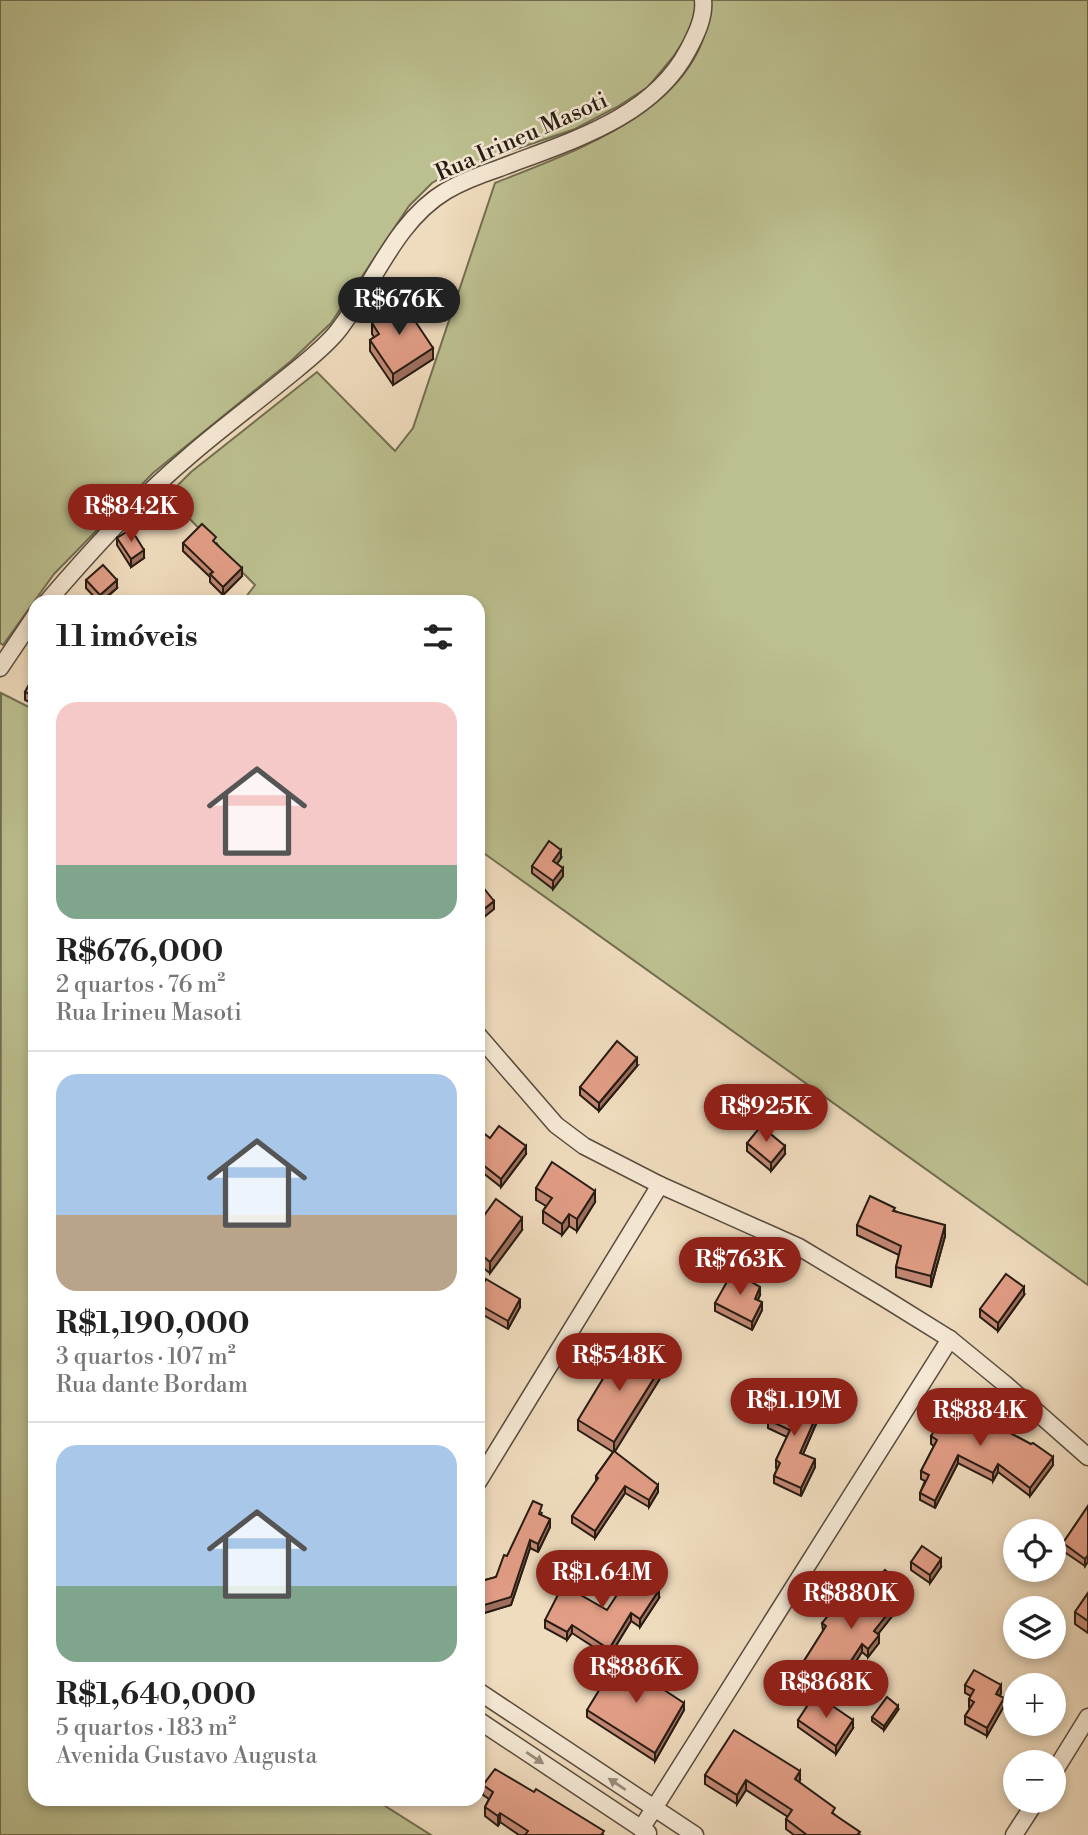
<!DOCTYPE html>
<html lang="pt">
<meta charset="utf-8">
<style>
:root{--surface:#fff;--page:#f2f2f2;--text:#222;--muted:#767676;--line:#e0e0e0;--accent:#8f2418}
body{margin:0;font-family:"Libre Bodoni",serif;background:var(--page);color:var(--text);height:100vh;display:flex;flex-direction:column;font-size:26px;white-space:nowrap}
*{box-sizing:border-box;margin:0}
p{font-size:23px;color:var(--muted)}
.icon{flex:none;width:38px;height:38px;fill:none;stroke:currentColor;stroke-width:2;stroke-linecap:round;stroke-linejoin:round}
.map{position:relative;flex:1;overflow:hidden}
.panel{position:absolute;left:28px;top:595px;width:457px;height:1211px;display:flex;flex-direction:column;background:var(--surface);border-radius:21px;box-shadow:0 4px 10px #0003}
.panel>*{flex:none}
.controls{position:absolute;left:1003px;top:1519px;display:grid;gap:14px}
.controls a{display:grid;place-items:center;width:63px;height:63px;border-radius:50%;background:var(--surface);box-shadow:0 4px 10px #0003;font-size:35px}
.price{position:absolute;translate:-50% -60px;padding:0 16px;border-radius:24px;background:var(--accent);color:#fff;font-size:23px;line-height:46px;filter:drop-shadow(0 2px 4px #0008)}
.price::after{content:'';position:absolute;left:50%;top:42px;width:21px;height:16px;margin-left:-10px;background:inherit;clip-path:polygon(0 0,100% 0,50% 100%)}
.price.on{background:#222;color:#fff}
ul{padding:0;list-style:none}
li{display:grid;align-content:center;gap:14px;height:371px;padding:0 28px}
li+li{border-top:2px solid var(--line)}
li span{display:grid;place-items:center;height:217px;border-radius:21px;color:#555}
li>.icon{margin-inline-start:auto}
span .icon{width:126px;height:126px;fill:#fffc;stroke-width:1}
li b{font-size:30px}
h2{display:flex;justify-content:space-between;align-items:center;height:84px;padding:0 28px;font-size:30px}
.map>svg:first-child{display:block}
.green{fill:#bcbf8f;stroke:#726e51;stroke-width:2}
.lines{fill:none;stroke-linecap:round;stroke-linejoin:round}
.street-casing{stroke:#594c3e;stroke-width:19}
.street{stroke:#f5e8d4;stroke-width:16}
.wall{fill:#c28772;stroke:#271c13;stroke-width:2}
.shaded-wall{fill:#9e6e5d;stroke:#271c13;stroke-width:2}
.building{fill:#e19d85;stroke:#271c13;stroke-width:2}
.oneway{fill:#988c7d}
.labels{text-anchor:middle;stroke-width:5;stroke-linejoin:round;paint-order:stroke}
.street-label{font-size:23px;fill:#271c13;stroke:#f5e8d4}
</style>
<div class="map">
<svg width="1088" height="1835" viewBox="0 0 1088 1835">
<rect width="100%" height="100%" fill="#efdbbd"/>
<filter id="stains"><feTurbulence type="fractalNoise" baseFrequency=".00286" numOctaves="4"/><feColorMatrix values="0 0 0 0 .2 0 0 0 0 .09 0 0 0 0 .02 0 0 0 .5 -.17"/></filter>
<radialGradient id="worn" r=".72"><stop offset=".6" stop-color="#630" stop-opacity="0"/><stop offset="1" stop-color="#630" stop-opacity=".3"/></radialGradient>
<g class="green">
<polygon points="0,0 697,0 697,5 689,33 673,57 648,87 617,107 575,129 455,170 432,183 409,206 331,323 291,361 153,473 54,574 3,645 0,643"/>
<path d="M710 0H1088V1285L478 849V602H242L255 585 167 496 191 472 317 372 395 451 413 428 495 183C577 150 709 107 710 0Z"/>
<polygon points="1,693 35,710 35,1799 374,1799 431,1835 0,1835"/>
</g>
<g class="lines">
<defs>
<g id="street">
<path d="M47 602C90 552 136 501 187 458 219 430 253 405 286 378 303 364 323 349 337 332 373 287 394 222 446 191 463 181 482 174 500 168 567 142 652 119 688 50 696 35 705 17 703 0"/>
<polyline points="0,668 35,616"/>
<polyline points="478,1035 556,1125 584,1146 660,1185 799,1247 884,1298 950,1339 1005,1384 1088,1457"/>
<polyline points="478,1482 660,1185"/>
<polyline points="478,1691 695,1835"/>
<polyline points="478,1720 648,1833"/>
<polyline points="1054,1772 1088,1717"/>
<polyline points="641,1829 950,1339"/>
<polyline points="1014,1835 1036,1801"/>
</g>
</defs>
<use href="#street" class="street-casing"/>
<use href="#street" class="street"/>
</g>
<g class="wall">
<polygon points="380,310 433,359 393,385 370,351 370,340 374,337 372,334 372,323 380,317"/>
<polygon points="117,538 144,558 131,567 117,545"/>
<polygon points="183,543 216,543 242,576 223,595 210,582 210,577 183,551"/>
<polygon points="86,580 117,588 102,602 99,602 86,588"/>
<polygon points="35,674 35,705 25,700 25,692"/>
<polygon points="561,858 557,864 563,876 553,889 532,873 532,866"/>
<polygon points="637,1066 599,1111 580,1095 580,1087"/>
<polygon points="478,1138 490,1138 526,1154 501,1187 478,1169"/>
<polygon points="747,1143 785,1154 771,1171 747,1151"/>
<polygon points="536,1188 595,1202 577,1231 569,1226 562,1235 543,1223 543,1211 546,1206 536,1200"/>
<polygon points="895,1211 945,1236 931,1287 896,1277 896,1267 899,1255 857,1235 857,1225"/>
<polygon points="478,1224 522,1230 490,1273 478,1264"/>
<polygon points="478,1293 520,1307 508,1329 478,1312"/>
<polygon points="760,1295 758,1300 762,1310 752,1330 715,1311 715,1303"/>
<polygon points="1024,1295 998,1331 980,1317 980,1309"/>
<polygon points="661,1377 614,1452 658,1492 649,1507 625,1493 595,1538 572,1523 572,1516 596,1482 596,1476 613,1452 578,1430 578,1420"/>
<polygon points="819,1417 803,1454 815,1467 801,1496 774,1483 774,1476 777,1469 776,1468 776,1460 787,1437 768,1428 768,1420"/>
<polygon points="987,1420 1008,1424 1005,1430 1053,1465 1030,1496 998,1472 993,1481 958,1463 935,1508 920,1500 920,1493 925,1481 921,1479 921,1471 934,1446 931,1444 931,1436"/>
<polygon points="1088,1506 1085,1566 1063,1551 1063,1543"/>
<polygon points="542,1512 541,1515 550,1527 538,1552 530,1548 511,1605 478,1615 478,1582 496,1577 507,1556"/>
<polygon points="911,1562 941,1567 930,1583 911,1570"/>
<polygon points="1088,1593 1088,1633 1075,1624 1075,1612"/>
<polygon points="908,1596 878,1634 879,1643 868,1657 862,1652 830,1701 797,1679 797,1672 823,1631 822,1623 847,1609"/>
<polygon points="659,1598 640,1627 631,1621 609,1657 572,1633 567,1640 545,1628 545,1620 607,1610"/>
<polygon points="648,1680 684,1710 655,1761 587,1717 587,1710"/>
<polygon points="965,1685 1001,1693 1000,1696 1004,1706 987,1736 965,1724 965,1716 970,1708 969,1707 969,1699 971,1696 965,1693"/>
<polygon points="898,1710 884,1730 872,1721 872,1717"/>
<polygon points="798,1720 853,1728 836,1754 798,1727"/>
<polygon points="705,1775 800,1780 799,1782 835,1815 860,1835 794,1835 786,1829 786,1819 788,1817 746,1790 737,1804 705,1784"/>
<polygon points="483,1785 604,1835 519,1835 500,1822 498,1826 485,1816 485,1807 489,1799 483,1795"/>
</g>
<g class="shaded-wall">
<polygon points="433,348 433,359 393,385 393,374"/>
<polygon points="144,550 144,558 131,567 131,559"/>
<polygon points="242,568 242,576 223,595 223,587"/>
<polygon points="117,580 117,588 100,602 100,595"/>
<polygon points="561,850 561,858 553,869 553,861"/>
<polygon points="563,868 563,876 553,889 553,881"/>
<polygon points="494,901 494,909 478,922 478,914"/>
<polygon points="637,1058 637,1066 599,1111 599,1103"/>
<polygon points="526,1146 526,1154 501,1187 501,1179"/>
<polygon points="785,1146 785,1154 771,1171 771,1163"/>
<polygon points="595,1191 595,1202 577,1231 577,1219"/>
<polygon points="569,1214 569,1226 562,1235 562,1224"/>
<polygon points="522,1218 522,1230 490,1273 490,1262"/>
<polygon points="945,1225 945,1236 931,1287 931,1276"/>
<polygon points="760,1287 760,1295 755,1306 755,1299"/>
<polygon points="1024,1287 1024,1295 998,1331 998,1323"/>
<polygon points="520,1299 520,1307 508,1329 508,1321"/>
<polygon points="762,1302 762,1310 752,1330 752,1322"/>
<polygon points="661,1367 661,1377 614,1453 614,1442"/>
<polygon points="819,1410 819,1417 800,1461 800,1453"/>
<polygon points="1008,1416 1008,1424 1001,1436 1001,1428"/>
<polygon points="958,1455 958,1463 935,1508 935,1501"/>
<polygon points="1053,1457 1053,1465 1030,1496 1030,1488"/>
<polygon points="815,1459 815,1467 801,1496 801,1488"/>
<polygon points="998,1464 998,1472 993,1481 993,1473"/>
<polygon points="658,1485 658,1492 649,1507 649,1500"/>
<polygon points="625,1486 625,1493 595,1538 595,1531"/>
<polygon points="550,1519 550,1527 538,1552 538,1544"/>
<polygon points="530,1540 530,1548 511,1605 478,1615 478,1607"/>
<polygon points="1088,1555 1088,1562 1085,1566 1085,1559"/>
<polygon points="941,1559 941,1567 930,1583 930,1575"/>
<polygon points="908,1588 908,1596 874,1639 874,1631"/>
<polygon points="659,1590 659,1598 640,1627 640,1619"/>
<polygon points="631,1613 631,1621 609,1657 609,1649"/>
<polygon points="572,1625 572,1633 567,1640 567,1632"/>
<polygon points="879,1635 879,1643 868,1657 868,1649"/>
<polygon points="862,1644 862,1652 830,1701 830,1693"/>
<polygon points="1001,1685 1001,1693 996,1702 996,1694"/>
<polygon points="1004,1698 1004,1706 987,1736 987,1728"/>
<polygon points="684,1703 684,1710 655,1761 655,1753"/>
<polygon points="898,1706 898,1710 884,1730 884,1726"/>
<polygon points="853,1720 853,1728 836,1754 836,1746"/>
<polygon points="800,1771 800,1780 795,1789 795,1779"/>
<polygon points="746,1780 746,1790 737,1804 737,1795"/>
<polygon points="500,1813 500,1822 498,1826 498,1816"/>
</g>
<g class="building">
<polygon points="399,297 433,348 393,374 370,340 379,334 372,323 384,315 380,310"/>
<polygon points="202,524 216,537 213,541 242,568 223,587 210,574 213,572 183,543"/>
<polygon points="131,529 144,550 131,559 117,538"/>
<polygon points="103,565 117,580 100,595 86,580"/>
<polygon points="35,674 35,697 25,692"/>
<polygon points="549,841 561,850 553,861 563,868 553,881 532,866"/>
<polygon points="478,881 494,901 478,914"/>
<polygon points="478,948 482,953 478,956"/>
<polygon points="617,1041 637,1058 599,1103 580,1087"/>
<polygon points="499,1126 526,1146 501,1179 478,1161 478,1138 482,1132 490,1138"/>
<polygon points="761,1126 785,1146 771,1163 747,1143"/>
<polygon points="552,1162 595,1191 577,1219 569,1214 562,1224 543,1211 552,1198 536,1188"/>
<polygon points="870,1196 895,1208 893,1211 945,1225 931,1276 896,1267 901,1246 857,1225"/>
<polygon points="496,1199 522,1218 490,1262 478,1252 478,1224"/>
<polygon points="733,1271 760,1287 755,1299 762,1302 752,1322 715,1303"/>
<polygon points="1006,1274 1024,1287 998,1323 980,1309"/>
<polygon points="486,1279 520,1299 508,1321 478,1304 478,1293"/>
<polygon points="624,1344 661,1367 614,1442 578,1420"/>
<polygon points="780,1392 819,1410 800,1453 815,1459 801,1488 774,1476 780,1463 776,1460 790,1430 768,1420"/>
<polygon points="954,1398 987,1420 994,1408 1008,1416 1001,1428 1031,1444 1033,1443 1053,1457 1030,1488 998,1464 993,1473 958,1455 935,1501 920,1493 929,1475 921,1471 937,1440 931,1436"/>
<polygon points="614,1451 658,1485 649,1500 625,1486 595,1531 572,1516 598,1478 596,1476"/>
<polygon points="533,1501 542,1505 539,1514 550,1519 538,1544 530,1540 511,1597 478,1607 478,1582 496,1577 504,1555 507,1556"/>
<polygon points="1088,1506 1088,1555 1085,1559 1063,1543"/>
<polygon points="922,1546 941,1559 930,1575 911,1562"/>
<polygon points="885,1570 908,1588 874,1631 879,1635 868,1649 862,1644 830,1693 797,1672 826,1626 822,1623 839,1602 847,1609 875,1573 879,1577"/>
<polygon points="632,1572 659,1590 640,1619 631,1613 609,1649 572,1625 567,1632 545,1620 563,1585 607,1610"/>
<polygon points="1088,1593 1088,1621 1075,1612"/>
<polygon points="620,1656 648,1675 646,1678 684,1703 655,1753 587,1710"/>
<polygon points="974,1670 1001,1685 996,1694 1004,1698 987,1728 965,1716 974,1702 969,1699 974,1690 965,1685"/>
<polygon points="815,1694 853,1720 836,1746 798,1720"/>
<polygon points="887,1697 898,1706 884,1726 872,1717"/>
<polygon points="734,1730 800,1771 795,1779 835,1808 832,1813 860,1832 857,1835 807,1835 786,1819 792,1810 746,1780 737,1795 705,1775"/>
<polygon points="495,1769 534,1792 536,1789 604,1831 601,1835 525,1835 528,1831 500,1813 498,1816 485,1807 493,1792 483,1785"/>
</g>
<defs><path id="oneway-solid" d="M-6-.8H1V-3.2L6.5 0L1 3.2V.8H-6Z" transform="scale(1.75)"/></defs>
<g class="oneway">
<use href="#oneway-solid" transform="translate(535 1758) rotate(34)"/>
<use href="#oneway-solid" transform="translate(617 1784) rotate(-146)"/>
</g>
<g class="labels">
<g class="street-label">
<text transform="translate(521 136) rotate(-24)" y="8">Rua Irineu Masoti</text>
</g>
</g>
<rect width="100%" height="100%" filter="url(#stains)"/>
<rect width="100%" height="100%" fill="url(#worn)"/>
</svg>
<div class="controls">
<a><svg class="icon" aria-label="locate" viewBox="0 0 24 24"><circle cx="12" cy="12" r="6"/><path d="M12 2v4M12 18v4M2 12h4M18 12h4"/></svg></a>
<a><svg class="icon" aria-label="layers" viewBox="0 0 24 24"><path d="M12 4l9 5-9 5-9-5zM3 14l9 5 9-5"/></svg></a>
<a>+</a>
<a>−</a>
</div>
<b class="price on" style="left:399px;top:337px">R$676K</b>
<b class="price" style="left:131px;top:544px">R$842K</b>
<b class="price" style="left:766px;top:1144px">R$925K</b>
<b class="price" style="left:740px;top:1297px">R$763K</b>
<b class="price" style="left:619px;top:1393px">R$548K</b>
<b class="price" style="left:794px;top:1438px">R$1.19M</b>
<b class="price" style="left:980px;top:1448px">R$884K</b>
<b class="price" style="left:602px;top:1610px">R$1.64M</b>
<b class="price" style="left:851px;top:1631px">R$880K</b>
<b class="price" style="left:636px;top:1705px">R$886K</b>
<b class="price" style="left:826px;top:1720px">R$868K</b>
<section class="panel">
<h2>11 imóveis<svg class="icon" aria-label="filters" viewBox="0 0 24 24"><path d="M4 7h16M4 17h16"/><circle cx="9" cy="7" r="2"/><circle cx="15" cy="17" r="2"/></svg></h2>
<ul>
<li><span style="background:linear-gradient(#f6c9c9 75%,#7fa58c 0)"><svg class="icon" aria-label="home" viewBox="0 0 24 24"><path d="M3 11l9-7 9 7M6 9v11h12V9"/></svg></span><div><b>R$676,000</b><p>2 quartos · 76 m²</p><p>Rua Irineu Masoti</p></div></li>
<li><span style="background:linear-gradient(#a9c7e8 65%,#b9a48a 0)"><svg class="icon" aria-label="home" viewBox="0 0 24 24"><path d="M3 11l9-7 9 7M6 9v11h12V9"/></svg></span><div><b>R$1,190,000</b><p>3 quartos · 107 m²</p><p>Rua dante Bordam</p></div></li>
<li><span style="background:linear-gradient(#a9c7e8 65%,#7fa58c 0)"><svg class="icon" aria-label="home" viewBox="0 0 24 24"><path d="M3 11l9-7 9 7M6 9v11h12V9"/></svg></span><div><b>R$1,640,000</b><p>5 quartos · 183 m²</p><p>Avenida Gustavo Augusta</p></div></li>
</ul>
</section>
</div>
